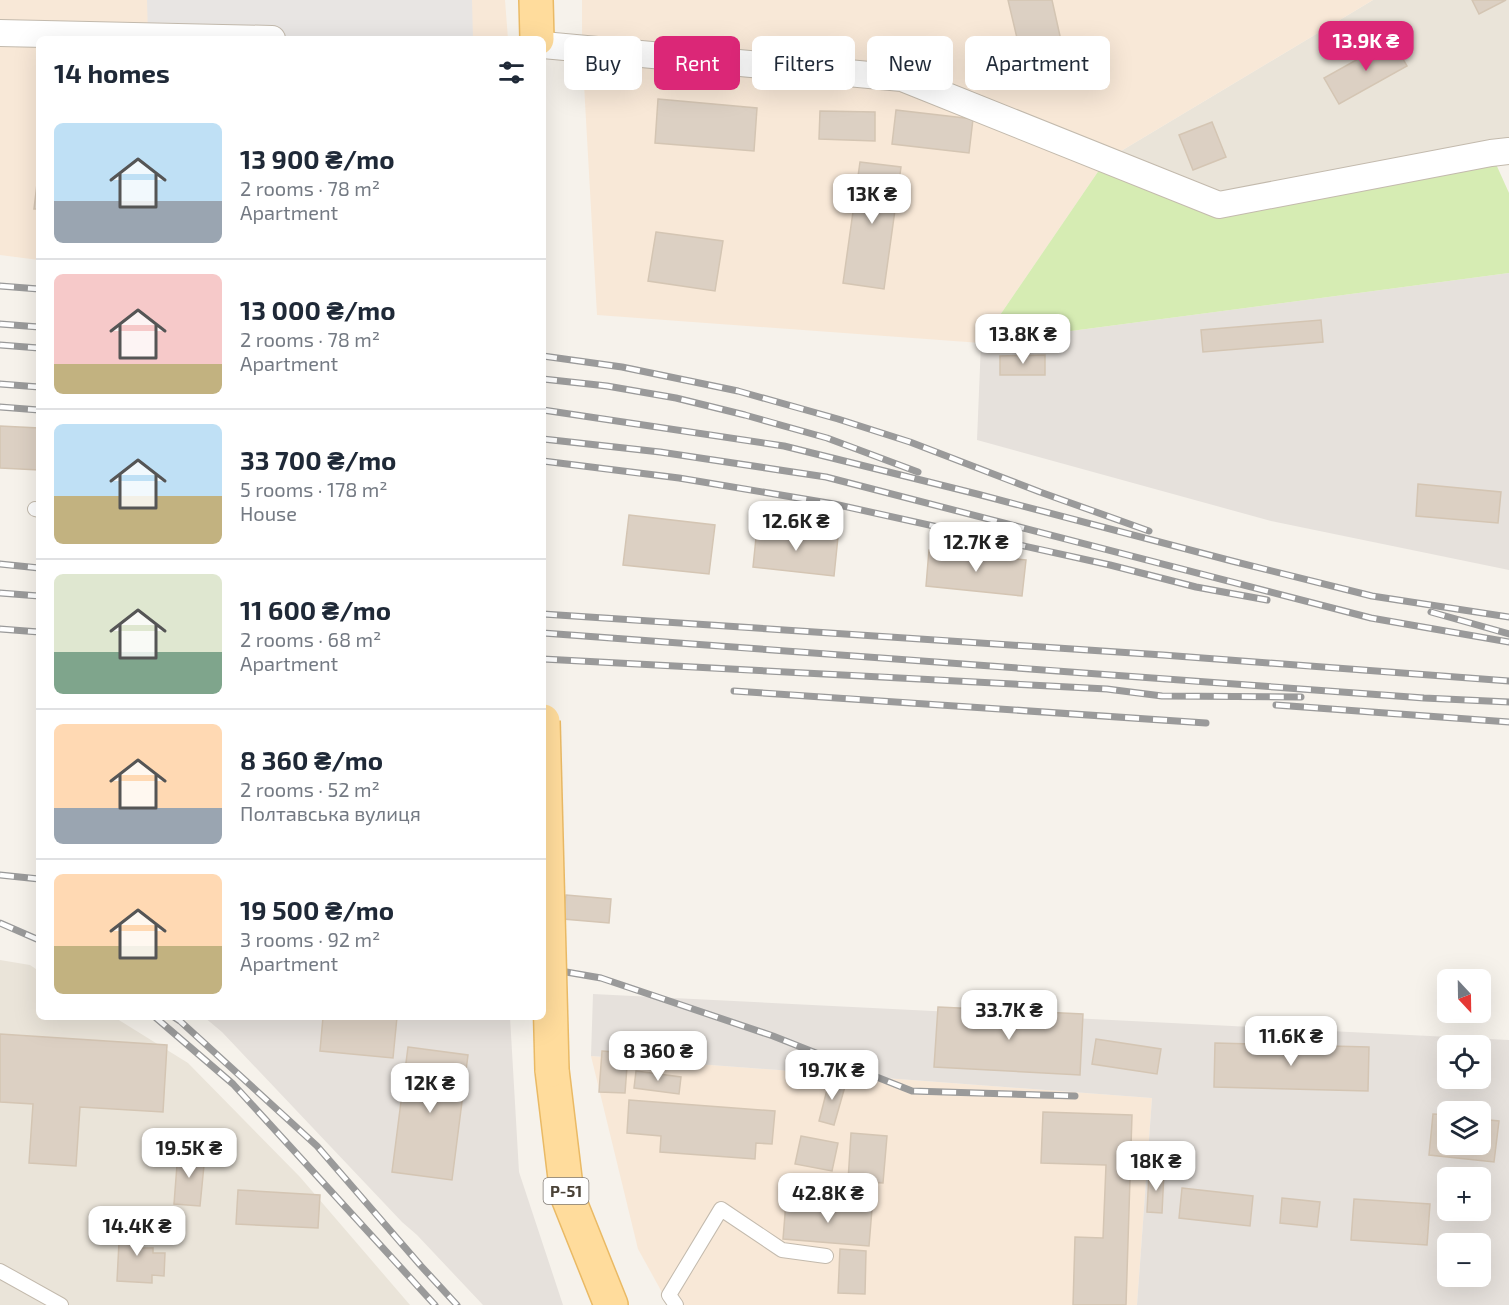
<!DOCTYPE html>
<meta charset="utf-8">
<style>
:root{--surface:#fff;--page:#f6f6f7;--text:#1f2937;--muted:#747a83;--line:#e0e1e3;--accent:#db2777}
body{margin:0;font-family:"Exo 2",sans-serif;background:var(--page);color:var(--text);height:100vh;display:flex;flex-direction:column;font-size:22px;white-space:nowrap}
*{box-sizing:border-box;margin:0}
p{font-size:20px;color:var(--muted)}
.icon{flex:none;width:33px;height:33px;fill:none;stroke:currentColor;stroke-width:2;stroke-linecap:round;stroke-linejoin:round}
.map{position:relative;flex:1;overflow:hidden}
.drawer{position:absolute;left:36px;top:36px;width:510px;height:984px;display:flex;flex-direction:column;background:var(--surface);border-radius:9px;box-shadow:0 6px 24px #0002}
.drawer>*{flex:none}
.banner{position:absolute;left:564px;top:36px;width:570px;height:54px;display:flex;gap:12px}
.needle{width:39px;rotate:158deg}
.tools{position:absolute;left:1437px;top:969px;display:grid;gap:12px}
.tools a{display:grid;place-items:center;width:54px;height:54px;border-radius:9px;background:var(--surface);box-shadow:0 6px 24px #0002;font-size:30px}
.price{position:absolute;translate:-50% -51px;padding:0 14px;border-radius:12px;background:#fff;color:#222;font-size:20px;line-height:39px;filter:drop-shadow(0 2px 3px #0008)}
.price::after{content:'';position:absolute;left:50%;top:36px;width:18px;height:14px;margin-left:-9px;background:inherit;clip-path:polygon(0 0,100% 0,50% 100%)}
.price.current{background:var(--accent);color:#fff}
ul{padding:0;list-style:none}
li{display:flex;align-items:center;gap:18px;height:150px;padding:0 18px}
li+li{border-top:2px solid var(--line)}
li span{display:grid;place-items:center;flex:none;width:168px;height:120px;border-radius:9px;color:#555}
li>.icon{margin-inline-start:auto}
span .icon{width:72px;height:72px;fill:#fffc;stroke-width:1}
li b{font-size:26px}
h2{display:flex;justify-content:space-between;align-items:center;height:72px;padding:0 18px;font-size:26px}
.chip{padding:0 21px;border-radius:9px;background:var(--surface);box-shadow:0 6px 24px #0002;font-size:21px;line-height:54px}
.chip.current{background:var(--accent);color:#fff}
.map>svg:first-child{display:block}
.residential{fill:#eae4d9}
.commercial{fill:#f8e8d7}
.industrial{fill:#e6e1dc;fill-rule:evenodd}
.green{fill:#d6ecb3}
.parking{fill:#e8e5e3}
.building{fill:#dcd0c3;stroke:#d4c5b3;stroke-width:1.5}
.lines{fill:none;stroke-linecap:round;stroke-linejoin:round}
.lane-casing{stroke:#c3baad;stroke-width:16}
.street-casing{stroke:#c3baad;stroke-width:28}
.primary-casing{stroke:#eaba65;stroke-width:36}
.lane{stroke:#fff;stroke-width:14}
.street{stroke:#fff;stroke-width:26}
.primary{stroke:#ffdc9c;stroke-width:33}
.rail-casing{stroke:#9a9a9a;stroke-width:7}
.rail{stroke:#fff;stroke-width:4.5;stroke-dasharray:14;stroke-linecap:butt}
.primary-bridge-casing{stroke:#eaba65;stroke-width:36;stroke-linecap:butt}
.primary-bridge{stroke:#ffdc9c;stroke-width:33}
.labels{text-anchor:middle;stroke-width:5;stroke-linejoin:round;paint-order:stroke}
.shield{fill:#fff;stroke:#817b74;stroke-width:1.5}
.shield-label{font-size:16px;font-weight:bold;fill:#4b4338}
</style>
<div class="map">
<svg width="1509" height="1305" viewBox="0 0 1509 1305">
<rect width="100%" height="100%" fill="#f6f2eb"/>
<g class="residential">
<polygon points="1373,0 1509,0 1509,142 1219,205 1106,160"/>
<polygon points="0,960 30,965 39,971 39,1017 114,1017 188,1063 300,1177 410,1305 0,1305"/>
</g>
<g class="commercial">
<polygon points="0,0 505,0 508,39 39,39 39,260 0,255"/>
<polygon points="582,0 1373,0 1106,160 981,343 597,315 582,49"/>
<polygon points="591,1056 1152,1098 1137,1305 669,1305 638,1249"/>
</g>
<g class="industrial">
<polygon points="1509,273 1509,570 1271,521 977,440 981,343"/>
<path d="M593 994 1509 1040V1305H1137L1152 1098 591 1056ZM1448 1046H1480V1078H1448ZM1448 1112H1480V1144H1448ZM1448 1178H1480V1210H1448ZM1448 1244H1480V1276H1448Z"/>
<polygon points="204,1017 510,1017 519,1172 563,1305 483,1305 417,1235 402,1222 222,1032"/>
</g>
<polygon class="green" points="1491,153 1509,193 1509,273 981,343 1106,160 1219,205"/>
<polygon class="parking" points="147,0 472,0 473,39 272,39 148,36"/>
<g class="building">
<polygon points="1008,0 1052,0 1062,45 1021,55"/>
<polygon points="1472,0 1506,0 1479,14"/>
<polygon points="1392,40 1407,66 1339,104 1324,78"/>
<polygon points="658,99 757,108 754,151 655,143"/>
<polygon points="896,110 973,119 969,153 892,144"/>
<polygon points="820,111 875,112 875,141 819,139"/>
<polygon points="1212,122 1226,157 1193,170 1179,135"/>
<polygon points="860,162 901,167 884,289 843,283"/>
<polygon points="39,167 39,209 34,209"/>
<polygon points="656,232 723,241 715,291 648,281"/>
<polygon points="1321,320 1323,342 1203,352 1201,330"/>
<polygon points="1045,355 1045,375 1000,375 1000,356"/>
<polygon points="0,426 39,428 39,470 0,468"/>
<polygon points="1418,484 1501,492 1498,523 1416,516"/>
<polygon points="629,515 715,525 709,574 623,565"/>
<polygon points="757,528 838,537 834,576 753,567"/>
<polygon points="929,550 1026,560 1022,596 926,586"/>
<polygon points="566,895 611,899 609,923 563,919"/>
<polygon points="938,1007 1083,1014 1080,1075 934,1067"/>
<polygon points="323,1017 397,1017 393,1058 320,1051"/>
<polygon points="0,1034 167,1045 163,1112 80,1107 76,1166 29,1163 33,1104 0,1102"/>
<polygon points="1096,1039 1161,1049 1157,1074 1092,1064"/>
<polygon points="1215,1043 1369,1047 1368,1091 1214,1087"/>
<polygon points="408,1047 468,1055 452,1180 392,1172"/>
<polygon points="602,1051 628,1053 625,1093 599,1092"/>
<polygon points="636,1071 681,1077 679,1094 634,1088"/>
<polygon points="830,1078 846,1083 834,1125 819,1121"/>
<polygon points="629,1100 775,1111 772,1144 756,1143 755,1159 660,1152 661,1136 627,1133"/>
<polygon points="1043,1112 1132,1115 1126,1305 1073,1305 1075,1237 1103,1238 1106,1165 1041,1163"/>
<polygon points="1433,1114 1448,1115 1448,1144 1480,1144 1480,1119 1499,1121 1494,1162 1429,1155"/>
<polygon points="851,1133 887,1136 883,1183 848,1181"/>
<polygon points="801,1136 838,1143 832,1171 795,1164"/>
<polygon points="178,1152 205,1155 200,1206 174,1204"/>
<polygon points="1149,1172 1164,1172 1162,1213 1147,1212"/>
<polygon points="1182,1188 1253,1196 1250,1226 1179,1218"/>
<polygon points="238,1190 320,1195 318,1228 236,1224"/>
<polygon points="1282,1198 1320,1202 1317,1227 1280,1223"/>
<polygon points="1354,1199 1430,1204 1427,1245 1351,1240"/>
<polygon points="786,1202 872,1209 869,1246 783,1239"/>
<polygon points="120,1223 142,1224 141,1248 153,1248 153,1253 165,1253 164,1276 152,1275 152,1283 117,1281"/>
<polygon points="840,1249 866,1251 865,1294 838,1293"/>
</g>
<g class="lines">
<defs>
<g id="lane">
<polyline points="35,509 39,510"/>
<polyline points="0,1271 61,1305"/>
<polyline points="676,1305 669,1295 721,1209 782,1250 826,1256"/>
</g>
<g id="street">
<polyline points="0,33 272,39"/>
<polyline points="543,45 902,78 1219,205 1491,153 1509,151"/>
</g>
<g id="primary">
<polyline points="536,0 537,39"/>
<polyline points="552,1070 567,1195 611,1305"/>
</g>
</defs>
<use href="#lane" class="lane-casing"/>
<use href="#street" class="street-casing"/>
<use href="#primary" class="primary-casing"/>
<use href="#lane" class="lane"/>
<use href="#street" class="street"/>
<use href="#primary" class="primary"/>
<defs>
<g id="rail">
<polyline points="0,286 39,289"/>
<polyline points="0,324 39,327"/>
<polyline points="0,345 39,348"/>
<polyline points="543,356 622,367 738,391 838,419 910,442 1040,492 1149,531"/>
<polyline points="543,379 607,386 676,398 745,415 827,438 918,472"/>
<polyline points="0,384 39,387"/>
<polyline points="0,407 39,410"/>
<polyline points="543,410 784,446 977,494 1232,561 1372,596 1509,617"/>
<polyline points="543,439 660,452 826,477 1371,618 1509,642"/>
<polyline points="543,461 679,478 834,504 1110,565 1196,587 1267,600"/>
<polyline points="0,564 39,568"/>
<polyline points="0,593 39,596"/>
<polyline points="1431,612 1509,634"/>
<polyline points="543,614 1163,655 1509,681"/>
<polyline points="0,629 39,632"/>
<polyline points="543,633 1424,698 1509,702"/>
<polyline points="543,659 1107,689 1162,696 1301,697"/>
<polyline points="734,691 1206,723"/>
<polyline points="1276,705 1509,722"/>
<polyline points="0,875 39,879"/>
<polyline points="0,923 39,940"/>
<polyline points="543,968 601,978 773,1036 912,1091 1075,1096"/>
<polyline points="155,1017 233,1084 435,1305"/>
<polyline points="174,1017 180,1021 317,1146 421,1266 457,1305"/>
</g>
</defs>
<use href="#rail" class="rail-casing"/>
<use href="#rail" class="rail"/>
<defs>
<polyline id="primary-bridge" points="543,721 552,1070"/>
</defs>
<use href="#primary-bridge" class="primary-bridge-casing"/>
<use href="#primary-bridge" class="primary-bridge"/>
</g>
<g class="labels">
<rect class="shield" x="543.5" y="1178" width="45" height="26" rx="4.5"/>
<g class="shield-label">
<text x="566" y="1197">Р-51</text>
</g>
</g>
</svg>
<div class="tools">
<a><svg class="needle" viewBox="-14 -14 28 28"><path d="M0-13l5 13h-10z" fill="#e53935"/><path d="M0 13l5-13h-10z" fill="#747a83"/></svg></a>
<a><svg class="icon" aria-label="locate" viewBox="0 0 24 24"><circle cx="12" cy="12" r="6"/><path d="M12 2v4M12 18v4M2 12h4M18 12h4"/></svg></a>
<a><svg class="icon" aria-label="layers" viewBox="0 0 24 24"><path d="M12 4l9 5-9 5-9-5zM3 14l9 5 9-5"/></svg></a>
<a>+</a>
<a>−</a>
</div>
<b class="price current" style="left:1366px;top:72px">13.9K ₴</b>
<b class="price" style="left:872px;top:225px">13K ₴</b>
<b class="price" style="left:1023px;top:365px">13.8K ₴</b>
<b class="price" style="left:796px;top:552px">12.6K ₴</b>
<b class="price" style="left:976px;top:573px">12.7K ₴</b>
<b class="price" style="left:1009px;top:1041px">33.7K ₴</b>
<b class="price" style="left:1291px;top:1067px">11.6K ₴</b>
<b class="price" style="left:658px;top:1082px">8 360 ₴</b>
<b class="price" style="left:832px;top:1101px">19.7K ₴</b>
<b class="price" style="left:430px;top:1114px">12K ₴</b>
<b class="price" style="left:189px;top:1179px">19.5K ₴</b>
<b class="price" style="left:1156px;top:1192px">18K ₴</b>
<b class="price" style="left:828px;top:1224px">42.8K ₴</b>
<b class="price" style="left:137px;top:1257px">14.4K ₴</b>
<div class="banner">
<a class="chip">Buy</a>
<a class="chip current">Rent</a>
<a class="chip">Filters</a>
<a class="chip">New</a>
<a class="chip">Apartment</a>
</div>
<section class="drawer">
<h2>14 homes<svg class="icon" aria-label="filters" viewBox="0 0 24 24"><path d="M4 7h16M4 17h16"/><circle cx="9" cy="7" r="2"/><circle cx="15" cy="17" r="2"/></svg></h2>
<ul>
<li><span style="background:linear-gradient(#bfe0f5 65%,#9aa5b1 0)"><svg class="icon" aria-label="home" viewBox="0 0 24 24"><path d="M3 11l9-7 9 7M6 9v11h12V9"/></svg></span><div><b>13 900 ₴/mo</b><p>2 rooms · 78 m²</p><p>Apartment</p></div></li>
<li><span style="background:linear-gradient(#f6c9c9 75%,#c2b280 0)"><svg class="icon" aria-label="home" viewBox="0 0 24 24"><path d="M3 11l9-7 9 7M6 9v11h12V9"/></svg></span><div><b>13 000 ₴/mo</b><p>2 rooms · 78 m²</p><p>Apartment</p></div></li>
<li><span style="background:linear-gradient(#bfe0f5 60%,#c2b280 0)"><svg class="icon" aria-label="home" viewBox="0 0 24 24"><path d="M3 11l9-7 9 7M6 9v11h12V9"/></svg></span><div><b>33 700 ₴/mo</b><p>5 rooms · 178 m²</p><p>House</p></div></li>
<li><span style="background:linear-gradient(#dfe7d0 65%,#7fa58c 0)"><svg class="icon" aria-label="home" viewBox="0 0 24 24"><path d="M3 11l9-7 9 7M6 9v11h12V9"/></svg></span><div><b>11 600 ₴/mo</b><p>2 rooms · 68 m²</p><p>Apartment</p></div></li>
<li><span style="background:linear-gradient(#ffd9b3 70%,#9aa5b1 0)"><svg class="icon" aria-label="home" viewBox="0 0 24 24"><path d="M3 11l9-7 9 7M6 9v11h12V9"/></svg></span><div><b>8 360 ₴/mo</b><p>2 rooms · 52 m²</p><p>Полтавська вулиця</p></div></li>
<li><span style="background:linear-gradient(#ffd9b3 60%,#c2b280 0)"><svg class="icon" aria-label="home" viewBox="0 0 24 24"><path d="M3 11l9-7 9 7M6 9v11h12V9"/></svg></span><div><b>19 500 ₴/mo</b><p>3 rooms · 92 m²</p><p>Apartment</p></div></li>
</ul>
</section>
</div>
